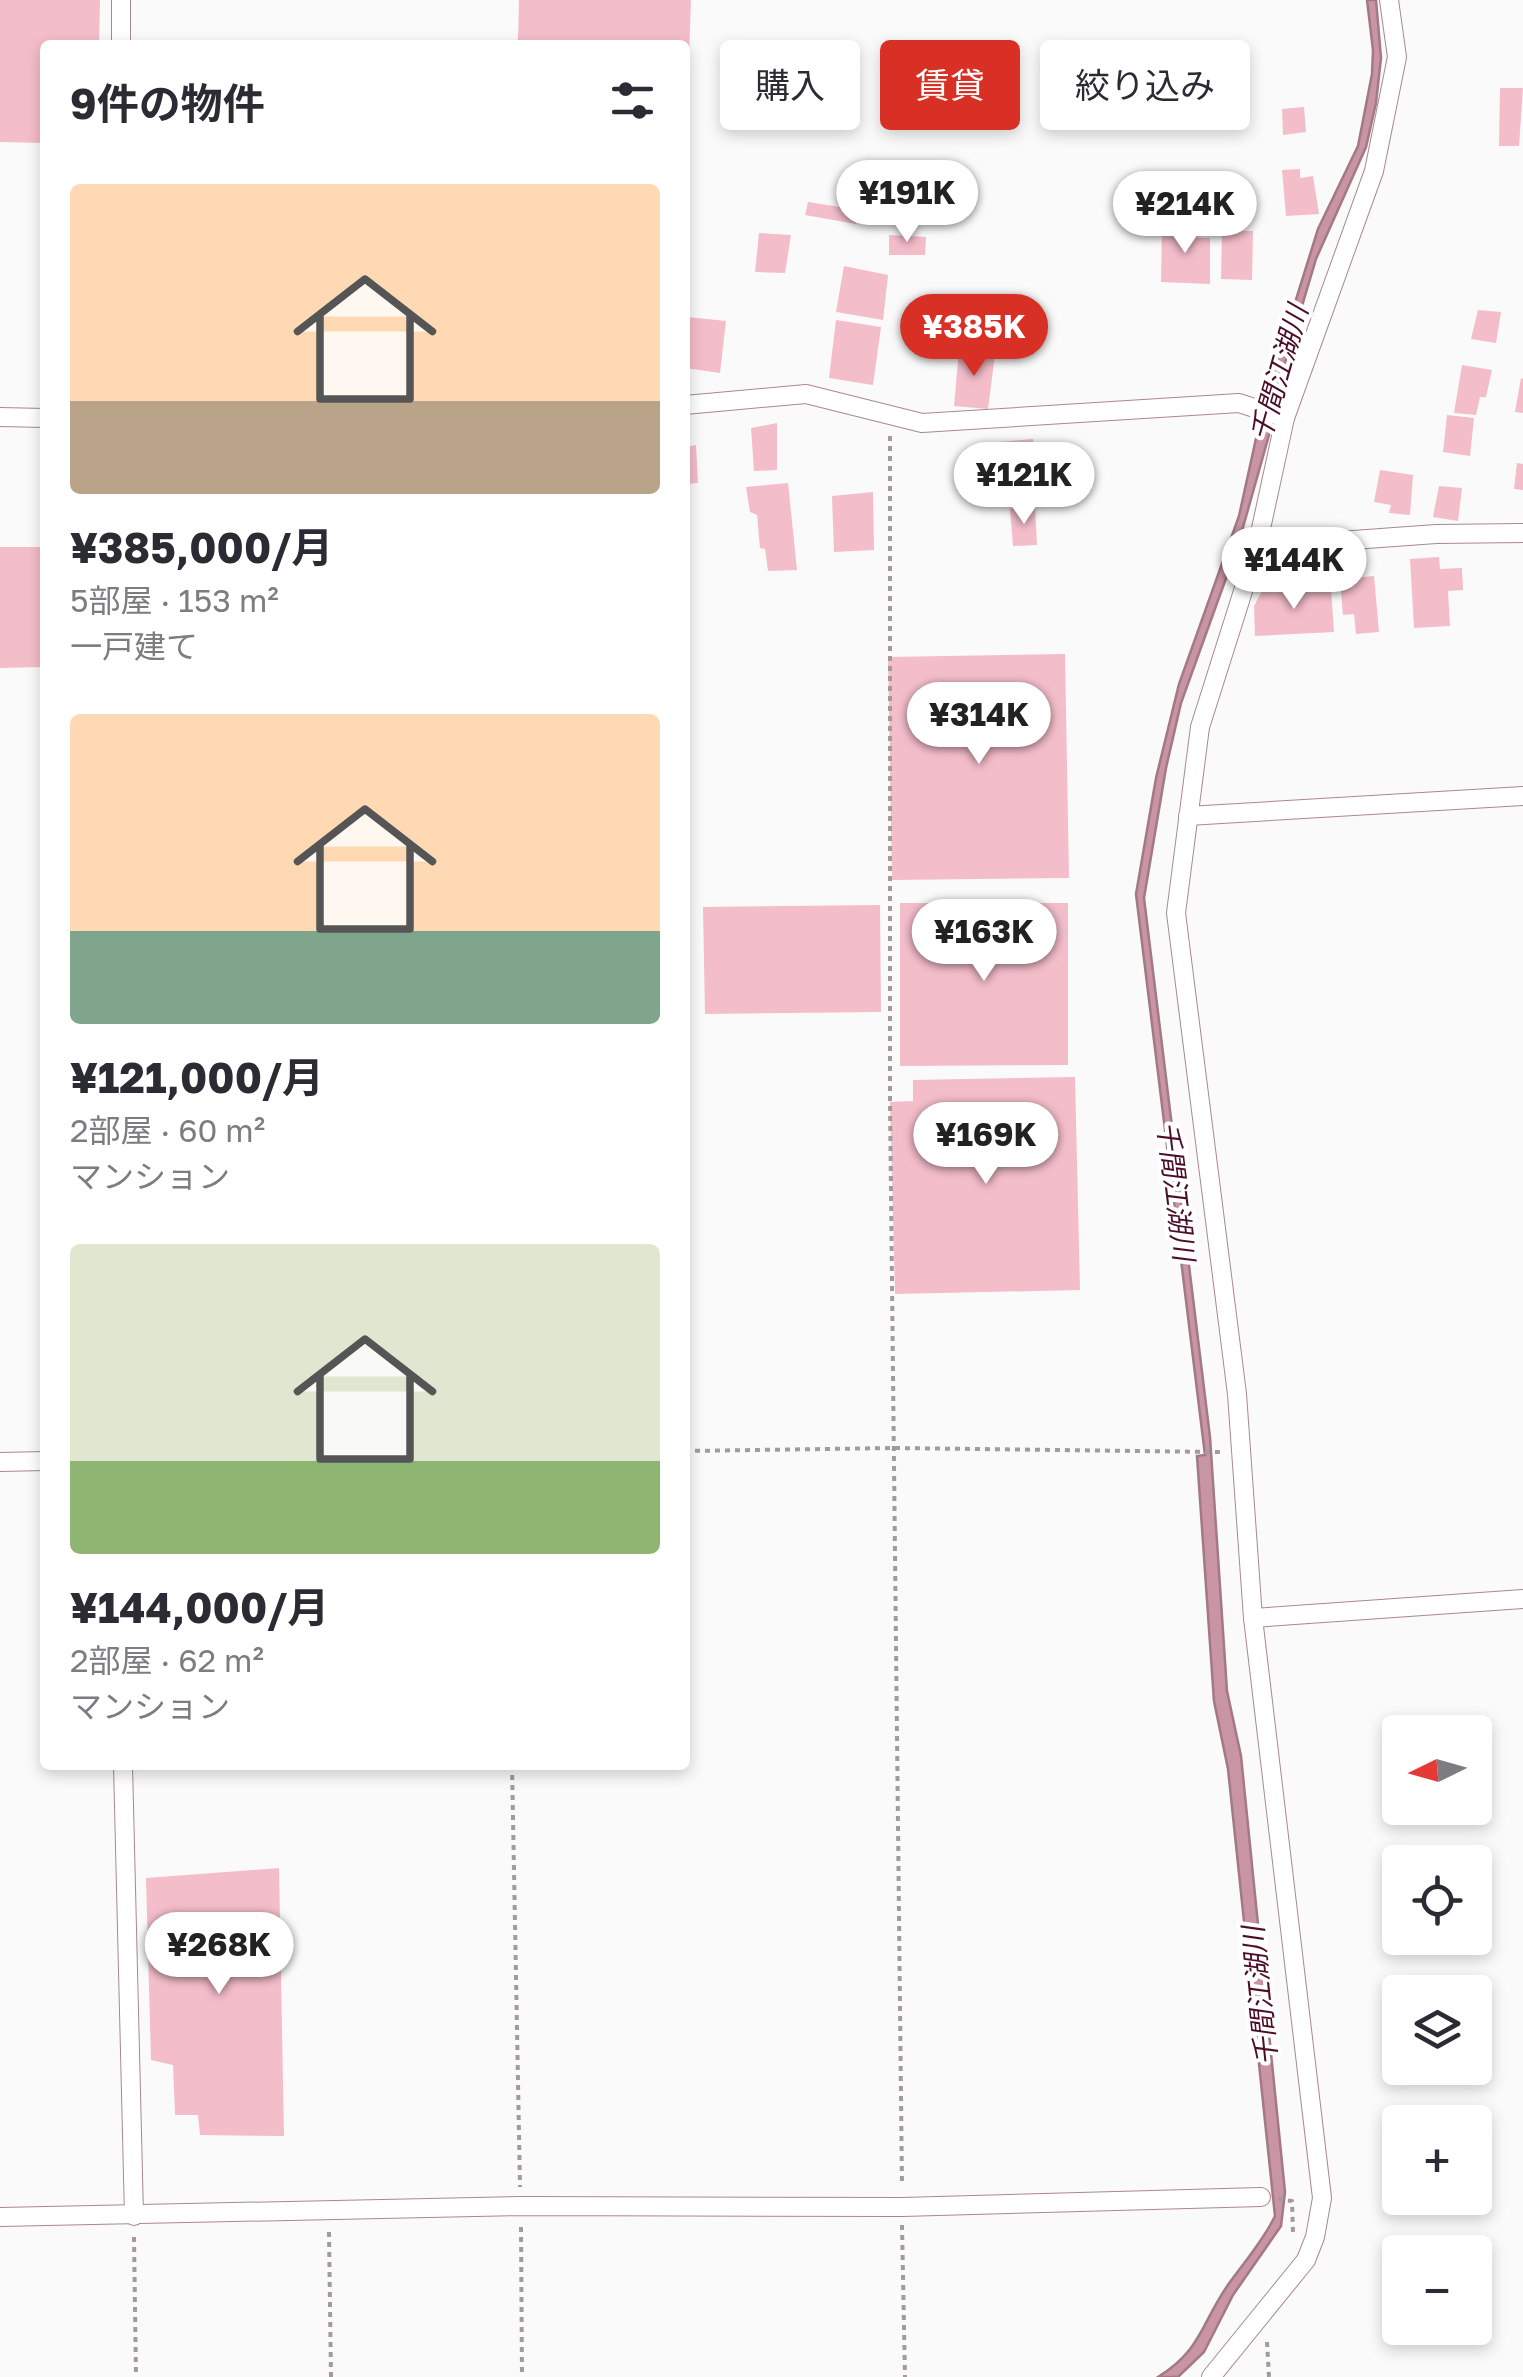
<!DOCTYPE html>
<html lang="ja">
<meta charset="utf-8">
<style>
:root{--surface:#fff;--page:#f7f7f7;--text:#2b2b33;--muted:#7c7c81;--accent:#d93025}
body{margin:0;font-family:"Golos Text","Noto Sans JP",sans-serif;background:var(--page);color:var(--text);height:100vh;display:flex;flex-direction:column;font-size:38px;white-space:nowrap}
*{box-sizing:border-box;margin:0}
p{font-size:32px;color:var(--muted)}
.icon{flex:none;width:55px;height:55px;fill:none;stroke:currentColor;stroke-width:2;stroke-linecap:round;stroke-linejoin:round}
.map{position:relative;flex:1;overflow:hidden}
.details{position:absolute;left:40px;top:40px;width:650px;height:1730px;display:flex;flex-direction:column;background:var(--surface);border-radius:10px;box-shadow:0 5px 15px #0003}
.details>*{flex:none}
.top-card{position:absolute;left:720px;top:40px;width:652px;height:90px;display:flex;gap:20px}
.needle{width:65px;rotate:265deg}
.fabs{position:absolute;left:1382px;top:1715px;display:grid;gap:20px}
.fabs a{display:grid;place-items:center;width:110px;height:110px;border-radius:10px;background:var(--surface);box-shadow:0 5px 15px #0003;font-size:50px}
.price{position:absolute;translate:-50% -85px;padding:0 22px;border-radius:35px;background:#fff;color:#222;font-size:32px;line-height:65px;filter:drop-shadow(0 2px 5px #0008)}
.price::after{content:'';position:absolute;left:50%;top:60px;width:30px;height:22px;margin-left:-15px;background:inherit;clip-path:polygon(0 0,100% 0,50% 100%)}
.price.current{background:var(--accent);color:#fff}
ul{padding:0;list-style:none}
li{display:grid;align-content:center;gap:20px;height:530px;padding:0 30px}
li span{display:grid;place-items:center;height:310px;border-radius:10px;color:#555}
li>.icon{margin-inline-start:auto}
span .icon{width:180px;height:180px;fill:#fffc;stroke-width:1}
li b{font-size:42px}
h2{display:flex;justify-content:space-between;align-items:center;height:120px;padding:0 30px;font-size:42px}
.chip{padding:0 35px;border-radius:10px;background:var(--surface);box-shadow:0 5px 15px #0003;font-size:35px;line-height:90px}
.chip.current{background:var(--accent);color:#fff}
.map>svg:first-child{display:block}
.water{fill:#ca95a3;stroke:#a27984;stroke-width:2.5}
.building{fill:#f4bdca}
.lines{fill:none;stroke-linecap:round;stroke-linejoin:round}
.street-casing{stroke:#a88890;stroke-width:20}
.path{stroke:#a29b9d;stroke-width:4;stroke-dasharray:5 5;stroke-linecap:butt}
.street{stroke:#fff;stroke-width:18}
.labels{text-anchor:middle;stroke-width:8;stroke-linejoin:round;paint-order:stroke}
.water-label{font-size:28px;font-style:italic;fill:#4c0d26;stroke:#fff}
</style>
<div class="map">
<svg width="1523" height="2377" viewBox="0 0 1523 2377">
<rect width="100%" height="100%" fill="#fafafa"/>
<path class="water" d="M1367 0H1376L1381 58 1376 103 1366 147 1316 259 1272 407 1269 435 1238 545 1181 703 1166 768 1144 898 1210 1437 1227 1691 1241 1756 1285 2192 1281 2226 1233 2295 1204 2352 1178 2377H1158C1203 2349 1201 2322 1230 2282 1245 2261 1263 2241 1275 2216L1228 1769 1214 1701 1197 1456 1205 1455 1136 894 1156 778 1179 684 1239 516 1264 402 1318 229 1358 146 1372 74 1373 50Z"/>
<g class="building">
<polygon points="0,0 100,0 99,45 45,45 45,143 0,142"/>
<polygon points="519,0 691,0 688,88 685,88 685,45 511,45 518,39"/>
<polygon points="1500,88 1523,88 1519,146 1499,146"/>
<polygon points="1304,107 1306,132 1283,135 1282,109"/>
<polygon points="1300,169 1300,178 1313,176 1319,214 1286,216 1282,170"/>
<polygon points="808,202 859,210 856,224 805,215"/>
<polygon points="1197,224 1197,238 1210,238 1210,284 1161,282 1162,226"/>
<polygon points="1222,231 1253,231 1252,280 1221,279"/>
<polygon points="759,233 791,235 785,273 755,272"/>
<polygon points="889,235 926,237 925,255 889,255"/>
<polygon points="844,266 888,275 883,320 836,312"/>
<polygon points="1478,310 1501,312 1496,343 1471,339"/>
<polygon points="688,317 726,321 720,373 685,368"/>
<polygon points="836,320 881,327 873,385 829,378"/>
<polygon points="959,350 995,354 988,409 954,406"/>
<polygon points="1462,365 1492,370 1486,397 1480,397 1476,415 1454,413"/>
<polygon points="1521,378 1523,379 1523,413 1515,412"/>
<polygon points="1447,415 1474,418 1470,456 1443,452"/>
<polygon points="777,423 777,470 754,471 751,428"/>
<polygon points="1033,439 1038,489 1006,491 1000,442"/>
<polygon points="696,445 698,483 685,484 685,447"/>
<polygon points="1517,463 1523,464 1523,490 1514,489"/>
<polygon points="1380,470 1413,475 1410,515 1389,513 1391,505 1374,502"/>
<polygon points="788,483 797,570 768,571 765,549 760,548 757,515 750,512 746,487"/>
<polygon points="1439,486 1462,488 1458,521 1433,517"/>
<polygon points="873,492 874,550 834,552 832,496"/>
<polygon points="1035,507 1037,545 1013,546 1010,509"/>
<polygon points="0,547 45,547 45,667 0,668"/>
<polygon points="1439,557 1440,569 1462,568 1463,590 1448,591 1450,626 1414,628 1410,559"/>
<polygon points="1374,576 1379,632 1356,634 1354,614 1343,615 1340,579"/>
<polygon points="1331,588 1334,632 1255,636 1254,606 1262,591"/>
<polygon points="1065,654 1069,878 892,880 888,657"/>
<polygon points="900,903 1068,903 1068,1065 900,1066"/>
<polygon points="880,905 881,1012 705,1014 703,907"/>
<polygon points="1075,1077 1080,1290 895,1294 890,1102 913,1101 913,1080"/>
<polygon points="279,1868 284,2136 200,2135 198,2115 175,2115 173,2065 151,2060 146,1878"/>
</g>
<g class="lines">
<defs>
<g id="street">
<polyline points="121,45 121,0"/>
<polyline points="685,405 806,394 922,423 1239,403 1285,418"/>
<polyline points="0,417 45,418"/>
<polyline points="1257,547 1436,534 1523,533"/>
<polyline points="1188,816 1523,796"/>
<polyline points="0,1462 45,1461"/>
<polyline points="1253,1618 1523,1599"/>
<polyline points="123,1765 134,2216"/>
<polyline points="0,2217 521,2206 902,2207 1261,2197"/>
<polyline points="1211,2377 1306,2260 1315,2237 1322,2198 1253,1618 1237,1394 1176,913 1200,727 1257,547 1285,418 1374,171 1397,57 1389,0"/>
</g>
</defs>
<use href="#street" class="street-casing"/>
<g class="path">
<polyline points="890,436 890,1102 902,2186"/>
<polyline points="685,1451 894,1448 1220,1452"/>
<polyline points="512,1765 520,2187"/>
<polyline points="1278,2199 1292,2201 1293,2232"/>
<polyline points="902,2225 905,2377"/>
<polyline points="521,2227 522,2377"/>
<polyline points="329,2232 331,2377"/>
<polyline points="134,2237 136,2377"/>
<polyline points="1267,2342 1269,2377"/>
</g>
<use href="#street" class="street"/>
</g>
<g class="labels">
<g class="water-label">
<text transform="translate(1279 373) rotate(-74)" y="10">千間江湖川</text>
<text transform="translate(1176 1191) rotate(83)" y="10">千間江湖川</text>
<text transform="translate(1260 1996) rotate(-96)" y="10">千間江湖川</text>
</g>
</g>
</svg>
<div class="fabs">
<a><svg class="needle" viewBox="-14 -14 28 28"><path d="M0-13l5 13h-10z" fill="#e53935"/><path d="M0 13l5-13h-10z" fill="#7c7c81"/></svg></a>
<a><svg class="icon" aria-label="locate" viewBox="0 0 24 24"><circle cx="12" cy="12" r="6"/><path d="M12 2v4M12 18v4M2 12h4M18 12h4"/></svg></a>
<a><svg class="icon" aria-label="layers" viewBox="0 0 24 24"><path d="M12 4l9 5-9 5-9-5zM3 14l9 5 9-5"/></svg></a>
<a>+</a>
<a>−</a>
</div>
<b class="price" style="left:907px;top:245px">¥191K</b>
<b class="price" style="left:1185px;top:256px">¥214K</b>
<b class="price current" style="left:974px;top:379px">¥385K</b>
<b class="price" style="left:1024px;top:527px">¥121K</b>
<b class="price" style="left:1294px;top:612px">¥144K</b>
<b class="price" style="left:979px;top:767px">¥314K</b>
<b class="price" style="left:984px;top:984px">¥163K</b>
<b class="price" style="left:986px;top:1187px">¥169K</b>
<b class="price" style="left:219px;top:1997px">¥268K</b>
<div class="top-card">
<a class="chip">購入</a>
<a class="chip current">賃貸</a>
<a class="chip">絞り込み</a>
</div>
<section class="details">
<h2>9件の物件<svg class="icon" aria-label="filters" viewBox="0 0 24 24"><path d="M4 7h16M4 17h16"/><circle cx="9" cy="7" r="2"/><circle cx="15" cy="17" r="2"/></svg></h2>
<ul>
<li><span style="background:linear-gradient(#ffd9b3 70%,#b9a48a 0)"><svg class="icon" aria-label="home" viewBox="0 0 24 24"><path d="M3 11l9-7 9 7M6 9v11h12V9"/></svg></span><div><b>¥385,000/月</b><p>5部屋 · 153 m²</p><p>一戸建て</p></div></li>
<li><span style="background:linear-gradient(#ffd9b3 70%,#7fa58c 0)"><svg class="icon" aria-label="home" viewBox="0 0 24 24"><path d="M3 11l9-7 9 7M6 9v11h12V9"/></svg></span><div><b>¥121,000/月</b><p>2部屋 · 60 m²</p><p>マンション</p></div></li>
<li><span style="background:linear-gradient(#dfe7d0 70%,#8fb573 0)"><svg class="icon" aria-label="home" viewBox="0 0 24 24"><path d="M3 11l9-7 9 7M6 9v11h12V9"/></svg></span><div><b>¥144,000/月</b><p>2部屋 · 62 m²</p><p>マンション</p></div></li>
</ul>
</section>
</div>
